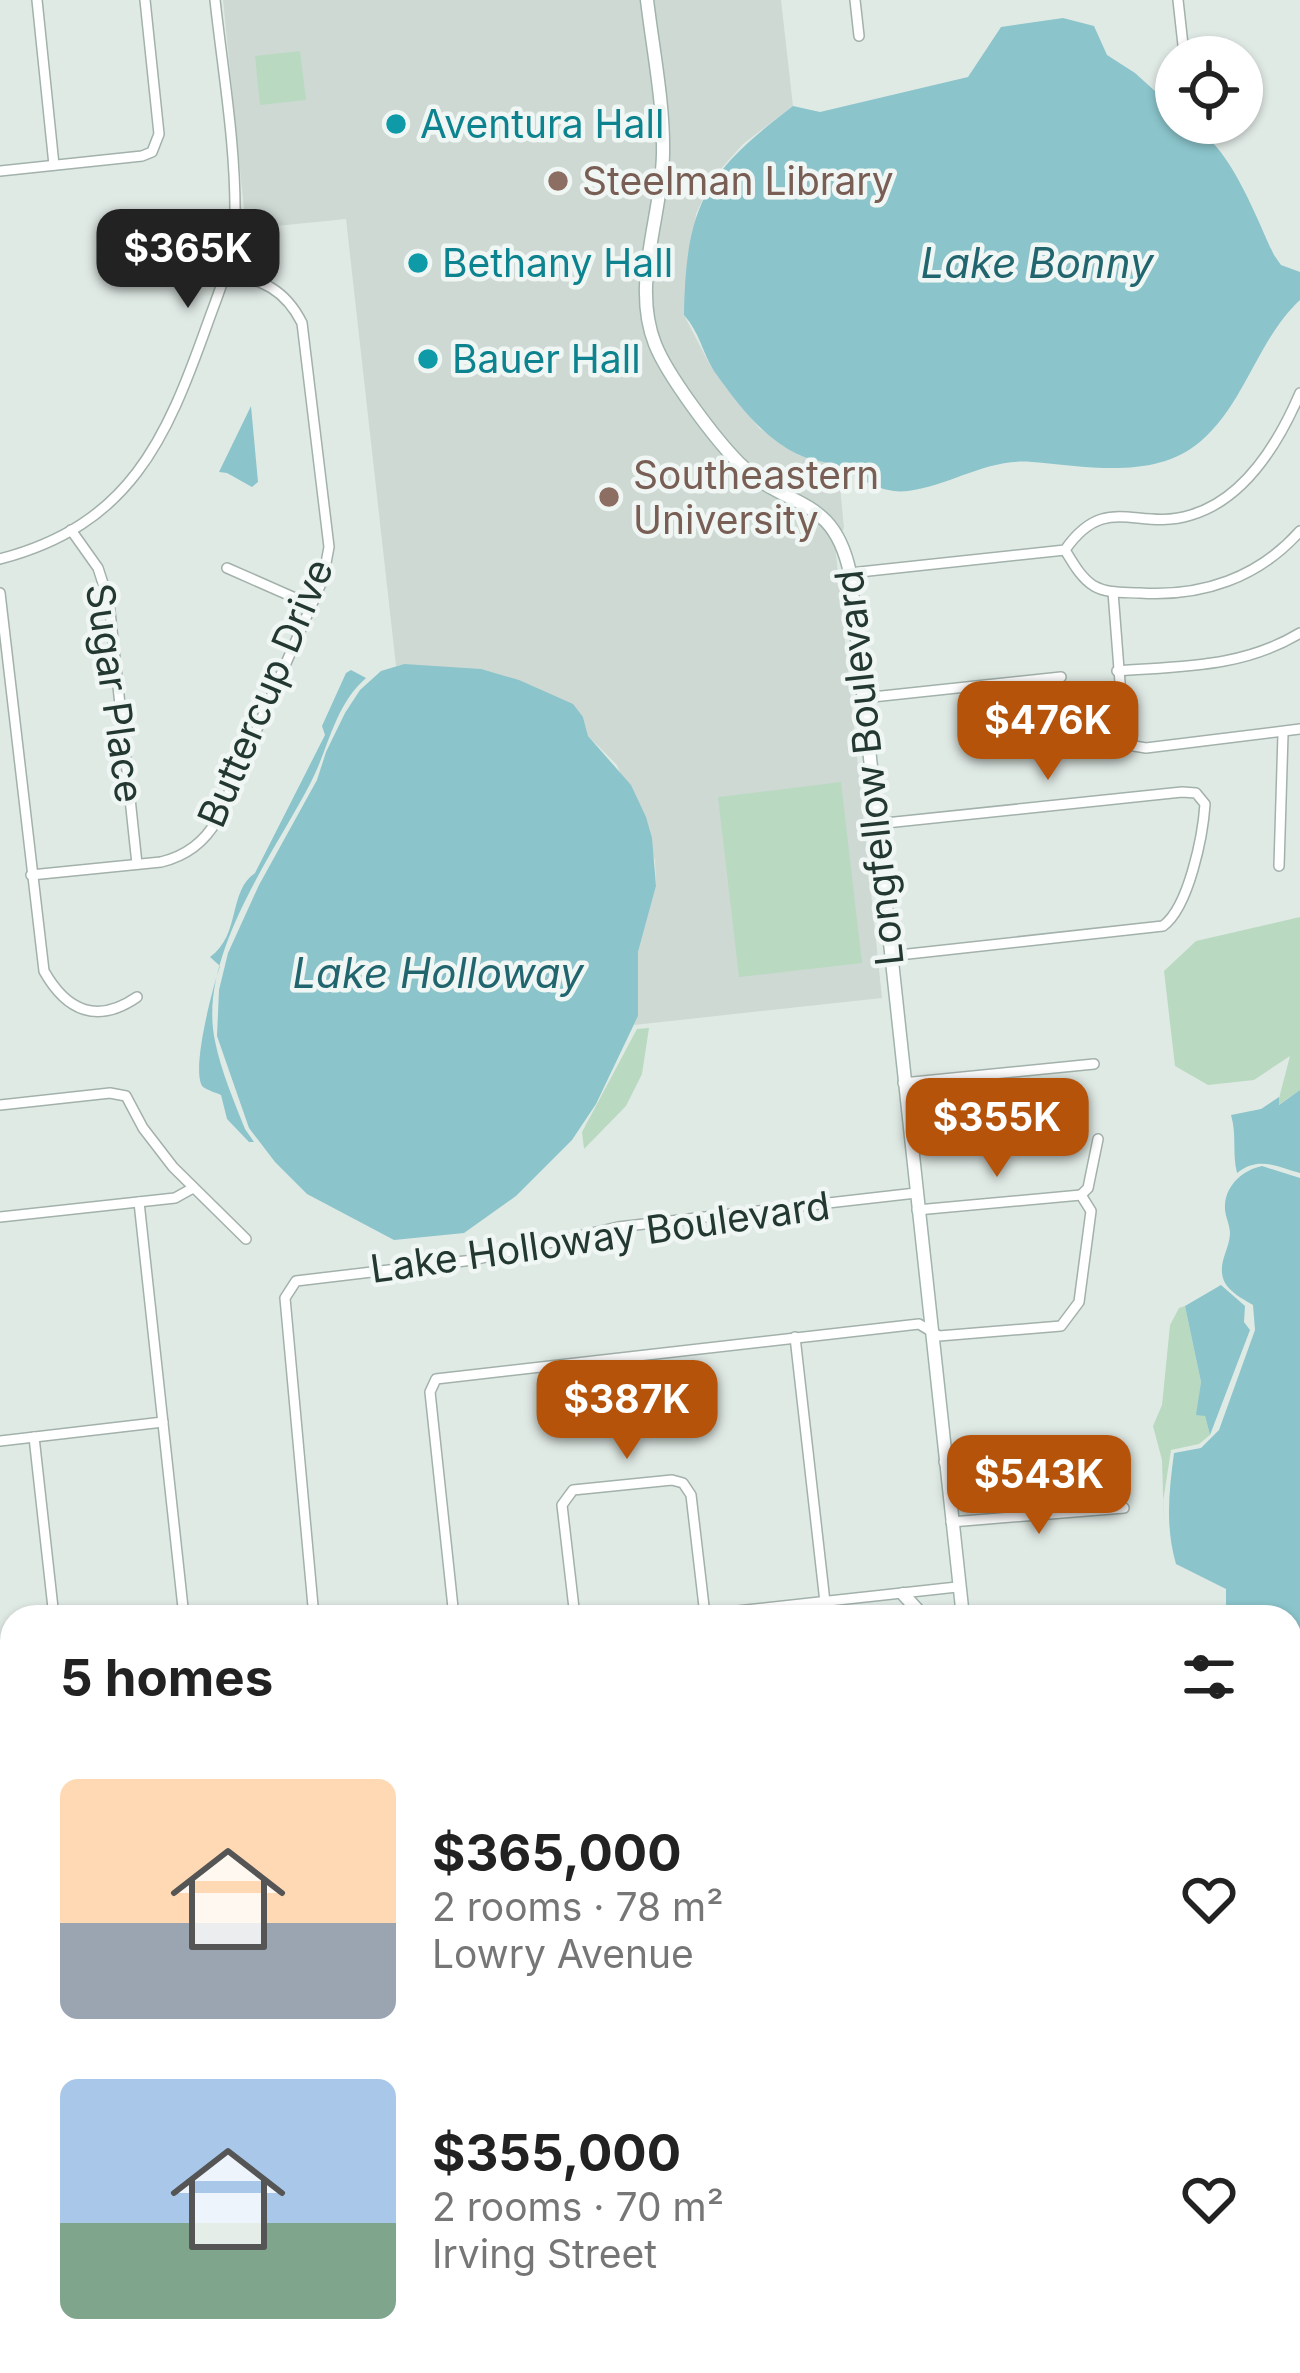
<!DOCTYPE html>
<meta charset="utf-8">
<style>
:root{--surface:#fff;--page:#f6f6f6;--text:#222;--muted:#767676;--accent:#b45309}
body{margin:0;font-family:Inter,sans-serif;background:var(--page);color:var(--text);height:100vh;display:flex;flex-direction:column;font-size:45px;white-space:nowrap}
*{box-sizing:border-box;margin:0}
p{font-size:39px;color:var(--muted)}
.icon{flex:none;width:66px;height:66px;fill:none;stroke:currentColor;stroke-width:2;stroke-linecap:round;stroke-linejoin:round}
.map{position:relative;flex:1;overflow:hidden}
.drawer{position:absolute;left:0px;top:1605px;width:1302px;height:768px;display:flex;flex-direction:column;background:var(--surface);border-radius:36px 36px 0 0;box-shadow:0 3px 9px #0004}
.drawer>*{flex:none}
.controls{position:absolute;left:1155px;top:36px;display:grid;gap:24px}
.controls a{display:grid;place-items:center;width:108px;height:108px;border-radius:50%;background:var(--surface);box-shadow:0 3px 9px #0004;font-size:60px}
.price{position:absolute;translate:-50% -102px;padding:0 27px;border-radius:24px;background:var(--accent);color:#fff;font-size:39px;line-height:78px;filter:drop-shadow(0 3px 6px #0008)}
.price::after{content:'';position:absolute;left:50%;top:72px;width:36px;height:27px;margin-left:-18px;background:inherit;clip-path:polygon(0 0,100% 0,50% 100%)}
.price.on{background:#222;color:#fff}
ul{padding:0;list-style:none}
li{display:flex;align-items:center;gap:36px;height:300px;padding:0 60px}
li span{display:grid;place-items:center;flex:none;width:336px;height:240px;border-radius:18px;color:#555}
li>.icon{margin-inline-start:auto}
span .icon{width:144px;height:144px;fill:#fffc;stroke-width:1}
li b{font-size:51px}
h2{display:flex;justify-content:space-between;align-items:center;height:144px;padding:0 60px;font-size:51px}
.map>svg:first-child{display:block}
.built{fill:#ced9d4}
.green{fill:#bad9c1}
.water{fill:#8bc4cb}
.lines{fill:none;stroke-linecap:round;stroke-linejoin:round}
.street-casing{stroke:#a3b1ab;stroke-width:12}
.secondary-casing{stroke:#a0b4ac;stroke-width:15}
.street{stroke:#fff;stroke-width:9}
.secondary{stroke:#fff;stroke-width:12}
.culture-dot{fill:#0f9aa8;stroke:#f0f6f3;stroke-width:4.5}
.education-dot{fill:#8d6e63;stroke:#f0f6f3;stroke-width:4.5}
.labels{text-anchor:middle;stroke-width:9;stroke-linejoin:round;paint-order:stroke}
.culture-label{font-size:39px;fill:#0d838f;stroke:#f0f6f3;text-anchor:start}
.education-label{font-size:39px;fill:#785e54;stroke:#f0f6f3;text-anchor:start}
.street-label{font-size:39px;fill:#223831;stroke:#f0f6f3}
.water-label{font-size:42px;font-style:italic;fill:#21666f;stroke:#f0f6f3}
</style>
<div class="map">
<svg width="1300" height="2373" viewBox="0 0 1300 2373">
<rect width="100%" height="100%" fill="#e0eae5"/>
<polygon class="built" points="223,0 781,0 793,106 743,144 712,179 696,214 684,315 710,365 759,428 798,455 838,466 844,528 835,544 882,998 634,1025 638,1016 638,952 656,886 655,860 617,765 588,736 583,717 404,664 396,666 346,219 246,229"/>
<g class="green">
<polygon points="300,51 306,100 260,105 255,56"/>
<polygon points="841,782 862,963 739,977 718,797"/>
<polygon points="1300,917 1300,1090 1277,1106 1290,1056 1254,1080 1208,1085 1175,1066 1164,971 1196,941"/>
<polygon points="649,1028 642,1074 626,1106 584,1149 582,1132 637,1029"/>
<polygon points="1185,1306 1201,1382 1197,1414 1205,1416 1210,1435 1199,1444 1171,1450 1163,1502 1164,1527 1162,1460 1153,1426 1162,1405 1170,1325 1179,1308"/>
<polygon points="472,2361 995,2361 994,2373 473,2373"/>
</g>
<g class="water">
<path d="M1063 18 1094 26 1107 55 1135 73 1176 110V123C1223 123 1256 218 1274 255L1281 265 1300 272V300C1257 340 1246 402 1201 441 1155 481 1086 466 1032 462 987 458 952 485 908 491 881 494 863 479 841 468 827 461 811 461 797 454 761 436 737 403 714 371 702 352 700 333 684 315 686 204 705 173 793 106L820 112 968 77 1001 27Z"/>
<polygon points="251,406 258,482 252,487 227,473 219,472"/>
<polygon points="404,664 481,669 519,680 573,704 583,717 588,736 631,785 646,817 652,838 656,886 638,952 638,1016 596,1104 572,1140 516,1196 464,1233 394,1240 307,1194 275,1162 249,1128 217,1036 219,990 228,953 259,885 317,780 326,752 345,713 360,690 381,671"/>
<path d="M351 670 366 678C334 706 329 748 310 784 273 855 197 957 215 1041 221 1071 234 1101 245 1129L254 1142H249L227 1119 221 1095C217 1093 207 1090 203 1087 190 1072 213 987 220 966L210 957C241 935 228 891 255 873L325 735 322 726 346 673Z"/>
<path d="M1300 1090V1173C1276 1166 1258 1156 1237 1173 1232 1153 1237 1135 1231 1115L1261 1109 1279 1097V1105Z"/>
<path d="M1262 1166 1300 1178V1661L1290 1653V1617H1219L1226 1606V1589L1176 1564C1165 1526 1169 1491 1174 1453L1201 1448 1219 1430 1255 1330 1253 1305C1243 1299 1229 1292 1224 1281 1217 1263 1229 1251 1230 1234 1230 1224 1224 1215 1225 1205 1226 1185 1243 1170 1262 1166Z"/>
<polygon points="1221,1285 1245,1306 1244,1322 1250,1330 1210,1435 1205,1416 1196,1415 1201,1382 1185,1306"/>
</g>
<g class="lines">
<defs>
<g id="street">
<polyline points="37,0 54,165"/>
<polyline points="855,0 859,36"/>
<polyline points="1178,0 1183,45 1190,57"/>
<polyline points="0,171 142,156 152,152 159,134 145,0"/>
<polyline points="71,530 98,568 109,602 137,864"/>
<path d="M1065 550C1073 563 1081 578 1094 586 1108 594 1125 592 1140 593 1202 597 1258 578 1300 531"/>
<path d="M0 559C130 525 166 440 207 325 219 291 235 256 235 219 236 146 223 72 215 0"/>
<polyline points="227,568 311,605"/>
<path d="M850 573 1065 550C1106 491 1137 532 1191 515 1245 499 1279 442 1300 393"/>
<polyline points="1113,592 1124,734 1134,746 1146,748 1300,729"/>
<path d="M0 593 44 971C67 1012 98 1024 137 997"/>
<path d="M1117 671C1181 666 1242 668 1300 633"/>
<polyline points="863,698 1061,677"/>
<path d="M876 824 1182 792 1196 793 1205 804C1203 835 1189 907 1163 926L890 956"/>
<polyline points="1279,866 1283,734"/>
<path d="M31 875 161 862C186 856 204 843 217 820L323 579 329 547 302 323C285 289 262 280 226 272"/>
<polyline points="903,1083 1094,1064"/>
<polyline points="0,1105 110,1093 126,1096 143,1128 173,1167 246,1239"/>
<polyline points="1081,1195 1088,1188 1098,1139"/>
<polyline points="139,1202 184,1617"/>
<polyline points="917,1210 1081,1195"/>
<polyline points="0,1217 175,1198 193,1188"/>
<polyline points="795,1337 825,1602"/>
<polyline points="34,1437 54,1617"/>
<polyline points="0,1441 163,1422"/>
<polyline points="944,1462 1074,1450"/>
<polyline points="951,1522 1124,1508"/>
<polyline points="314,1617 285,1298 296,1281 473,1260 618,1227 916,1193"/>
<polyline points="454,1617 430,1392 436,1379 919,1324 939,1336 1061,1326 1079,1302 1091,1211 1081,1195"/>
<polyline points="575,1617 562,1505 573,1490 672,1480 683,1483 691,1495 705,1615"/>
<polyline points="682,1617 957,1587"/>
<polyline points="0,1690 12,1689"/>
<polyline points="1290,1782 1300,1776"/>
<polyline points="0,1875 12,1874"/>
<polyline points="0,2009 12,2008"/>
<polyline points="1290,2338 1300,2335"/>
<polyline points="122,2361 123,2373"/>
<polyline points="210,2361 211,2373"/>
<polyline points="293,2361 294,2373"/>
<polyline points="380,2361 381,2373"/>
<polyline points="75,2373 77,2361"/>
<polyline points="1136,2373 1168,2363"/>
<polyline points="1169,2373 1168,2363 1183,2361"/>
</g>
<g id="secondary">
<path d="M647 0C653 50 664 104 663 154 662 216 631 284 655 344 667 375 715 439 739 463 787 511 833 493 850 573L963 1617"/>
<polyline points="903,1594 924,1617"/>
<polyline points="1290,1912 1300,1920"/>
</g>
</defs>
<use href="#street" class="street-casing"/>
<use href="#secondary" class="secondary-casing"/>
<use href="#street" class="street"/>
<use href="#secondary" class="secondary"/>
</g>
<g class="culture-dot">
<circle cx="396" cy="124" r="12"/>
<circle cx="418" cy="263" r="12"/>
<circle cx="428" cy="359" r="12"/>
</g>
<g class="education-dot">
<circle cx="558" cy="181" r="12"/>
<circle cx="609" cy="497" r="12"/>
</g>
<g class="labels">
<g class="culture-label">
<text x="420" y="138">Aventura Hall</text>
<text x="442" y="277">Bethany Hall</text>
<text x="452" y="373">Bauer Hall</text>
</g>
<g class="education-label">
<text x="582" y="195">Steelman Library</text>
<text x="633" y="489">Southeastern<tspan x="633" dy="45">University</tspan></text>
</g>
<g class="street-label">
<text transform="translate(115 693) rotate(82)" y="14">Sugar Place</text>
<text transform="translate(265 693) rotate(-67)" y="14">Buttercup Drive</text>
<text transform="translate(869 768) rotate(-96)" y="14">Longfellow Boulevard</text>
<text transform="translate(600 1237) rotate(-8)" y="14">Lake Holloway Boulevard</text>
</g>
<g class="water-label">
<text x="1037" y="278">Lake Bonny</text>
<text x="438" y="988">Lake Holloway</text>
</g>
</g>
</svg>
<div class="controls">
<a><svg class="icon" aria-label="locate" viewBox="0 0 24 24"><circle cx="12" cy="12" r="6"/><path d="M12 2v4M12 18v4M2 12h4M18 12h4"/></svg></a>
</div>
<b class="price on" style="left:188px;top:311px">$365K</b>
<b class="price" style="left:1048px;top:783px">$476K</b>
<b class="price" style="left:997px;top:1180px">$355K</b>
<b class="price" style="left:627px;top:1462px">$387K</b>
<b class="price" style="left:1039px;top:1537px">$543K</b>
<section class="drawer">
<h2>5 homes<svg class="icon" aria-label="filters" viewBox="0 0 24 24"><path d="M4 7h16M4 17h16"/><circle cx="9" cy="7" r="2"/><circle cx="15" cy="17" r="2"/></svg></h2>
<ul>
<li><span style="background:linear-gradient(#ffd9b3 60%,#9aa5b1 0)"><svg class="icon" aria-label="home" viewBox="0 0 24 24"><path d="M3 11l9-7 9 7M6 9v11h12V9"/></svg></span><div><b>$365,000</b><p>2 rooms · 78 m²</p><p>Lowry Avenue</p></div><svg class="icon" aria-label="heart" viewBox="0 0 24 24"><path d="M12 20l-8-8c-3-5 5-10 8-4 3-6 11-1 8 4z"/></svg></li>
<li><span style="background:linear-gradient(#a9c7e8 60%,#7fa58c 0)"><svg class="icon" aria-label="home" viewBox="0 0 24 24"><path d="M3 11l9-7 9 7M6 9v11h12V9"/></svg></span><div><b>$355,000</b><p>2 rooms · 70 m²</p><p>Irving Street</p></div><svg class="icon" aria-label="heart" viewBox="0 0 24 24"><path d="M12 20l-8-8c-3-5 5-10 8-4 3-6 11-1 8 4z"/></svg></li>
</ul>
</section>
</div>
